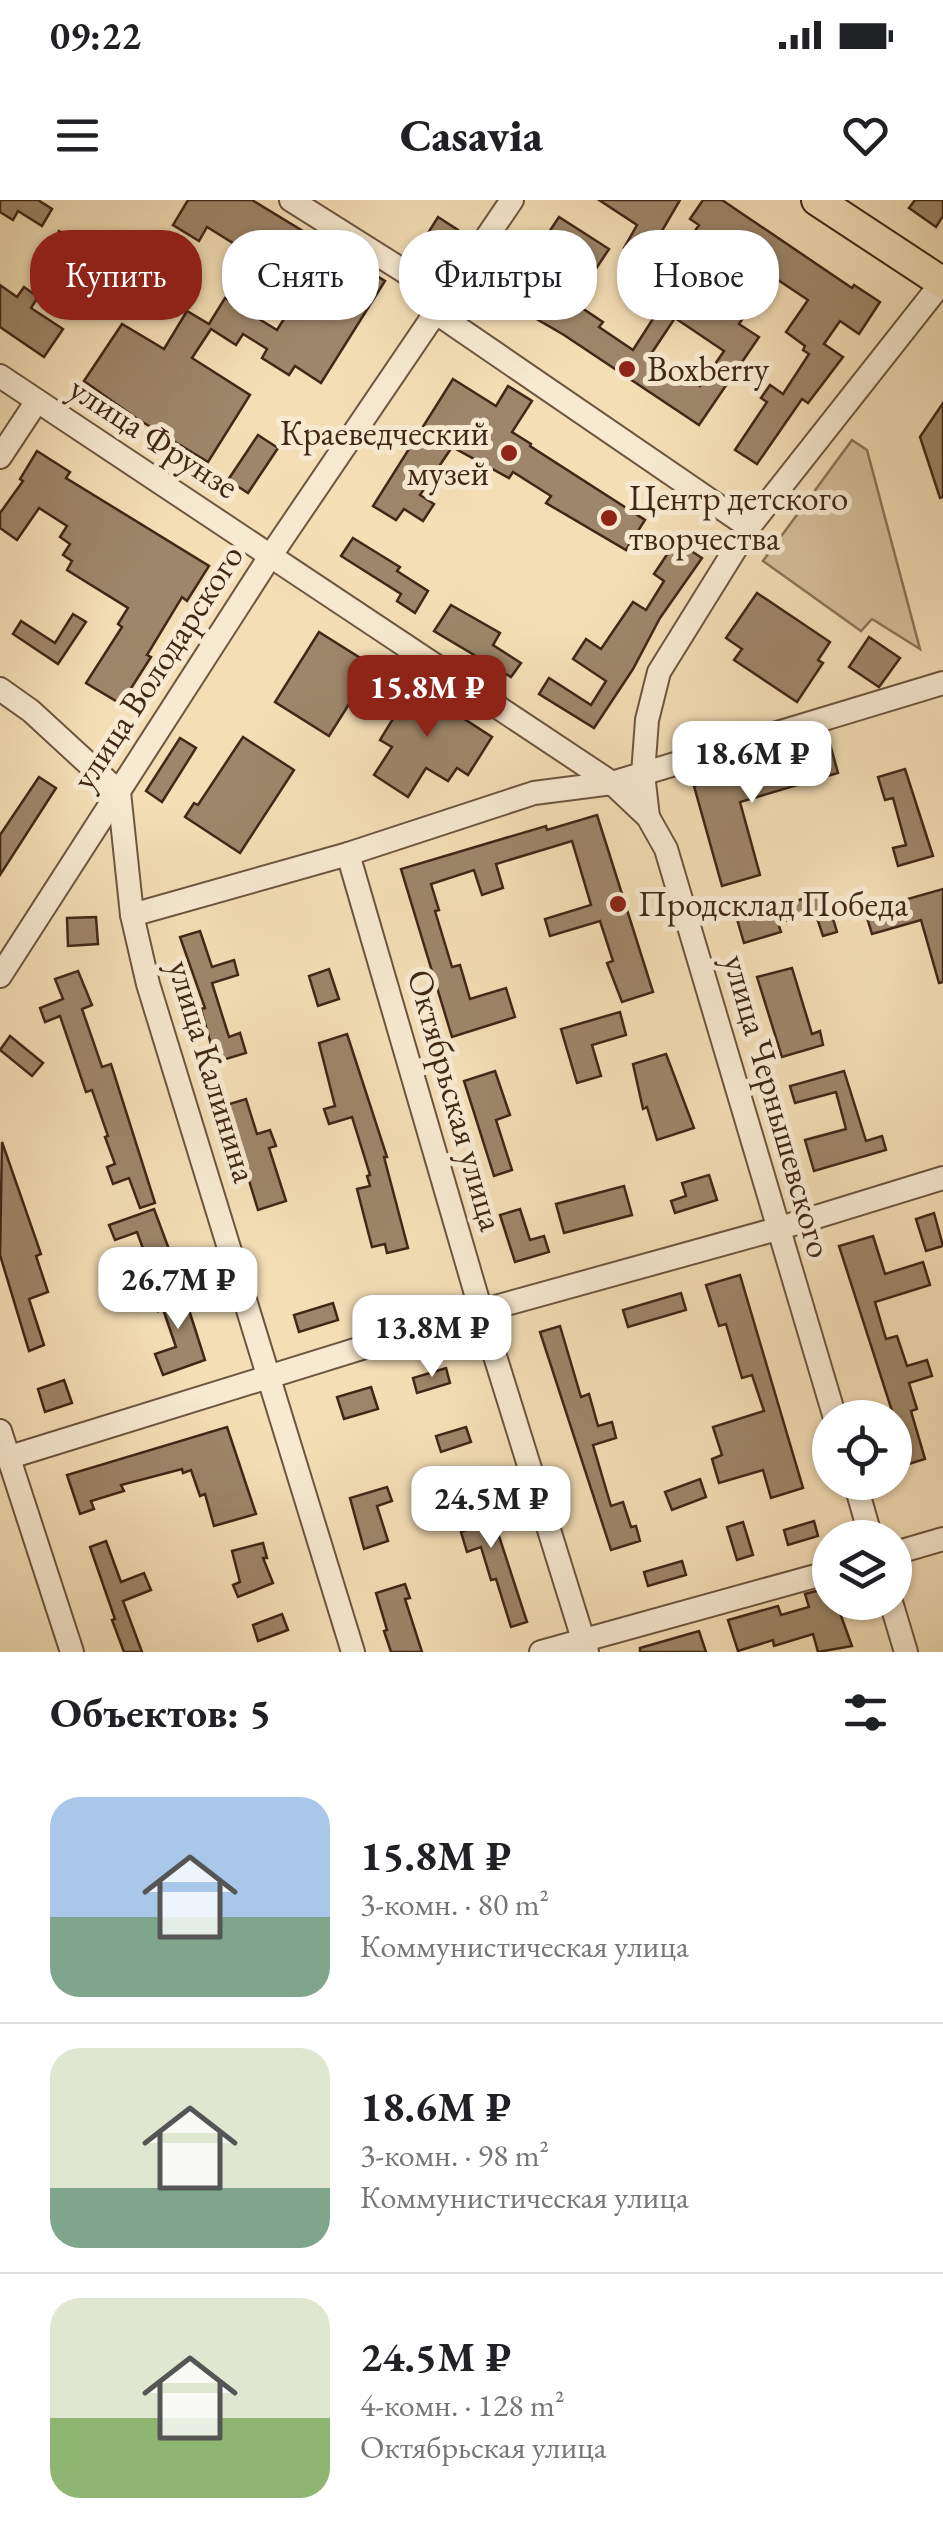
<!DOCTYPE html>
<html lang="ru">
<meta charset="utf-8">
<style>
:root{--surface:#fff;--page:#f6f6f6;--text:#202124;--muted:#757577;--line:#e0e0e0;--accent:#8f2418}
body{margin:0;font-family:"EB Garamond",serif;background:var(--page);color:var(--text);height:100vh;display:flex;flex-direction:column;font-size:38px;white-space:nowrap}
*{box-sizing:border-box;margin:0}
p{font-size:32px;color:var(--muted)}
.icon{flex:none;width:55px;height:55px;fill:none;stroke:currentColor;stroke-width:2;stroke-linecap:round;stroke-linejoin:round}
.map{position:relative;height:1452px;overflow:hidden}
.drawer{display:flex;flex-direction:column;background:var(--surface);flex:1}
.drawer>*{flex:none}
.guide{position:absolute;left:30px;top:30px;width:885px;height:90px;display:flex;gap:20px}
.buttons{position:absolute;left:812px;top:1200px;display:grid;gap:20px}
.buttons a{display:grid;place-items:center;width:100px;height:100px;border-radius:50%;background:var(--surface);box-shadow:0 2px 8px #0004;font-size:50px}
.price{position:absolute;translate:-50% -85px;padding:0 22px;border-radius:20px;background:#fff;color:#222;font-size:32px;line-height:65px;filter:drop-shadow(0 2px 5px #0008)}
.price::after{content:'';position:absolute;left:50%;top:60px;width:30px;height:22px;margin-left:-15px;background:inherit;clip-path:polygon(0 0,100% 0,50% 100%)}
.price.on{background:var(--accent);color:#fff}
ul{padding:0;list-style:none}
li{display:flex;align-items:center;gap:30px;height:250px;padding:0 50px}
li+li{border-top:2px solid var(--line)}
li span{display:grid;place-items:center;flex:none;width:280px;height:200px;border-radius:30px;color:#555}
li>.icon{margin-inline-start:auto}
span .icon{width:120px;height:120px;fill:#fffc;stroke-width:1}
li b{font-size:42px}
h2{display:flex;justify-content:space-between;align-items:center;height:120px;padding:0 50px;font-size:42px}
.tag{padding:0 35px;border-radius:40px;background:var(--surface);box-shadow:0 2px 8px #0004;font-size:35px;line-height:90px}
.tag.on{background:var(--accent);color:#fff}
.status{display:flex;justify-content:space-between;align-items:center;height:70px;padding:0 50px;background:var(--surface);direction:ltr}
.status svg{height:28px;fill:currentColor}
header{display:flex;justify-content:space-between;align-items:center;height:130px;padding:0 50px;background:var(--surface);font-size:45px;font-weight:800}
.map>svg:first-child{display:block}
.green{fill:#d5bf9b;stroke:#8a7358;stroke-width:2.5}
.building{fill:#9d8669;stroke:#402716;stroke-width:2.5;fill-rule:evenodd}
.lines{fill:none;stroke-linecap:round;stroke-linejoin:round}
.minor-casing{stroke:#6d553e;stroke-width:26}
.major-casing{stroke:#402716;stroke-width:34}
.minor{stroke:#f7ead0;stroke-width:22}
.major{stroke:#f3deb6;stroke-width:30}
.poi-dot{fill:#8f2418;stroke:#f7ead0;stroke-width:4}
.labels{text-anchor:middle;stroke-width:10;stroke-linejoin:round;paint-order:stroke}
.poi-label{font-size:35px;fill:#402716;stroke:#f7ead0;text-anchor:start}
.street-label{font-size:35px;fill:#402716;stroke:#f7ead0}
</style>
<div class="status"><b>09:22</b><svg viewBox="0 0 49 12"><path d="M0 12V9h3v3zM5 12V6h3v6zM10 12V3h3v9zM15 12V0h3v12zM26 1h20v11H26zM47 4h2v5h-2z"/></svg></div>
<header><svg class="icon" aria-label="menu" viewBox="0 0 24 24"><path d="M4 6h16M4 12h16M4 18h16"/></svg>Casavia<svg class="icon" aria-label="heart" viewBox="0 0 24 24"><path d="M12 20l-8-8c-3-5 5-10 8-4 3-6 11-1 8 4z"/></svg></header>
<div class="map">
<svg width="943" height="1452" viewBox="0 0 943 1452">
<rect width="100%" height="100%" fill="#f3deb6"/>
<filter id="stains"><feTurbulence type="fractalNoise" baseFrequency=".002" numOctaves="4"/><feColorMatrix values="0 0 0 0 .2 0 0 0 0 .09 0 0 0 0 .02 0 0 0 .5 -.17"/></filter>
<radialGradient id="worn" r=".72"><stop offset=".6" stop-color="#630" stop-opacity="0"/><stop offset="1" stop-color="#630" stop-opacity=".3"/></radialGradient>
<polygon class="green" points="852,240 867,250 920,449 872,419 861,431 763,361"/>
<g class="building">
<polygon points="0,0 38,0 52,9 42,26 18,11 13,20 0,12"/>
<polygon points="188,0 252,0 385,81 321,183 295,166 289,175 262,158 267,149 243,134 236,145 211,129 192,158 250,195 208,262 136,218 84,181 122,124 164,149 187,111 209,124 225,98 277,130 304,87 207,27 199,41 173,25"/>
<polygon points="599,0 680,0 645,60 624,48 637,25"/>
<path d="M703 0H722L852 88 854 85 880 102 859 134 840 121 824 144 843 157 808 203 802 199 757 264 735 250 767 202 761 198 770 185 783 194 809 154 803 150 805 146 786 132 808 100 772 76 739 124 759 137 699 225 564 135 504 100 559 17 609 49 580 93 588 98 582 108 603 122 599 127 633 150 667 97 649 85 660 70 680 83 702 51 688 41 699 25 690 19ZM675 118 724 151 700 186 651 154Z"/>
<polygon points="915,0 943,0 943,16 936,27 909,8"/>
<polygon points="438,17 458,30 443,54 423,41"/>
<polygon points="59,31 104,60 94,75 50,48"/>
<polygon points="0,85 17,97 24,87 38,97 31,108 63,129 44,157 0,127"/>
<polygon points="453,179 496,206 508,186 532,201 512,232 531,244 530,246 645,320 626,350 546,303 551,296 513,272 509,278 452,247 420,295 434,304 423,321 404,309 396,320 373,306"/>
<polygon points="943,203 943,297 940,298 920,237"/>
<polygon points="258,235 278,248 248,293 228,280"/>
<polygon points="37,251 70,272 66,278 209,366 187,401 182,397 147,455 151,457 121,504 86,483 122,427 118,424 128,408 67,370 72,361 63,355 70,344 60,337 67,326 39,308 17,340 0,328 0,313 23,281 20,279"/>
<polygon points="353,338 400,367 397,371 428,391 415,413 397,401 401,394 341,356"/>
<polygon points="676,341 702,358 660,418 633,469 594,528 539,494 549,478 591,505 606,481 573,459 586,439 601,449 633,402 646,410 664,381 654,374"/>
<polygon points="757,393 830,442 818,460 823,463 797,502 734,460 742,449 726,438"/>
<polygon points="451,405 500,433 493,445 521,463 511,477 434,431"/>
<polygon points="73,414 86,422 58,464 13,434 21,421 55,443"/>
<polygon points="319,432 373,466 329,536 275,502"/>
<polygon points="869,437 900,458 879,487 849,467"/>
<polygon points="401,478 492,537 468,575 457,568 448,581 426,568 408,597 374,575 392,547 380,540 399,509 386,501"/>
<polygon points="243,537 294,570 240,653 185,617 194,603 198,605"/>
<polygon points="180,538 196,548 162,602 146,591"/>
<polygon points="830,544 838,573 740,602 760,675 722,686 694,586"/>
<polygon points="905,569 933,656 898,666 893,648 906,645 893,598 885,600 878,577"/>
<polygon points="39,577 56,588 0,675 0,635"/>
<polygon points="597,615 653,792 622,802 607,763 613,761 600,721 550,736 545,719 591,705 572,641 496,664 503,688 482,695 474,670 431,684 439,710 435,711 452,767 460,765 470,799 506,788 515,817 452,837 401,669 546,626 547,630"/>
<polygon points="943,689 943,782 939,783 921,720 872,734 865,711"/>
<polygon points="825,692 837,732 823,736 815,712 778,723 781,732 744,743 737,719"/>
<polygon points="96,717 98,744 68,746 67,718"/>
<polygon points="200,731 212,767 234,760 238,775 212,783 229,837 240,833 246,853 216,862 201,809 205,808 180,737"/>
<polygon points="792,768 812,834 820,831 823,845 782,857 757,777"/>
<polygon points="329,769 339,799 318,806 309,776"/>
<polygon points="78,771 92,805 82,809 102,867 111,864 155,1003 140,1008 129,978 113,984 107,967 115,964 105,937 108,936 92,890 86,892 60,816 45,822 40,808 63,799 55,779"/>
<polygon points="620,812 626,835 592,845 601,876 577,883 561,829"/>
<polygon points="347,834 387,957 384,957 408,1048 387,1053 385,1044 372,1047 357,989 370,986 367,976 370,975 352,917 329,924 324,909 335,906 319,843"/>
<polygon points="10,836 43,863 32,876 0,850"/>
<polygon points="666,854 694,928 657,940 647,907 643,909 633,864"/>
<polygon points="495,871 510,915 496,920 512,970 494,976 464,881"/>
<polygon points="844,871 866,941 882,936 886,950 814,971 805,940 846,929 836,892 795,903 790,886"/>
<polygon points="246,899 257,934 270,930 276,946 269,948 286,1001 258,1010 226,905"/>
<polygon points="2,942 41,1054 36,1056 48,1092 29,1099 44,1145 29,1151 0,1055"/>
<polygon points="709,975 717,1000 675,1013 671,1001 686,996 682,983"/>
<polygon points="624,986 632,1015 564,1033 556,1004"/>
<polygon points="154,1009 173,1060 150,1068 137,1032 115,1040 109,1025"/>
<polygon points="520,1009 530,1040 544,1036 549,1052 515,1062 500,1015"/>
<polygon points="934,1013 943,1046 926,1051 916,1019"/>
<polygon points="873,1036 885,1074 923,1062 930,1085 875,1102 886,1139 897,1136 907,1166 927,1160 932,1176 909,1183 917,1209 911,1211 925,1259 909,1264 839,1046"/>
<polygon points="740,1075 803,1288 771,1298 763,1270 719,1283 712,1259 722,1255 713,1227 764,1211 752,1175 742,1178 726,1124 719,1126 706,1085"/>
<polygon points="181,1085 205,1160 163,1175 155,1154 176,1147 163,1109 158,1111 152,1095"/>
<polygon points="681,1093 686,1110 628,1127 623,1110"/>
<polygon points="333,1103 338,1120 299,1132 294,1115"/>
<polygon points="560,1126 581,1197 589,1194 598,1226 612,1222 616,1238 593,1245 611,1306 623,1302 631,1327 636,1326 640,1341 611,1350 540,1132"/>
<polygon points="446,1168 450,1183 417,1193 413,1178"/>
<polygon points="64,1180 72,1203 45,1212 38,1189"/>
<polygon points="371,1187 378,1209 344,1219 337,1197"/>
<polygon points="227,1227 256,1314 214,1326 205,1294 200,1296 191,1270 183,1273 182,1269 121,1285 124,1291 91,1301 94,1309 80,1314 67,1275"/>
<polygon points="466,1227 471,1242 441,1252 436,1236"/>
<polygon points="700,1279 706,1297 672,1310 665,1292"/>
<polygon points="387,1287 392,1301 377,1306 388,1341 364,1349 350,1298"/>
<polygon points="484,1290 527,1422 511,1427 496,1379 491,1380 481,1347 467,1352 461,1332 469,1329 459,1297"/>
<polygon points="814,1321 818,1336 788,1345 784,1330"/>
<polygon points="743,1322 753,1355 737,1360 727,1327"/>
<polygon points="106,1341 121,1382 144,1373 151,1390 123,1401 142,1452 124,1452 112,1420 115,1419 90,1347"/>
<polygon points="263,1343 267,1358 263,1358 273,1383 238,1397 233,1385 240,1382 232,1351"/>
<polygon points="682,1361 686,1375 648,1386 644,1372"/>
<polygon points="405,1384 410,1398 405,1399 422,1452 391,1452 384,1431 387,1430 376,1393"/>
<polygon points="828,1388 830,1402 836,1402 852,1446 818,1452 813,1434 774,1446 773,1440 738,1451 728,1420 778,1406 781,1415 809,1407 805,1394"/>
<polygon points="282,1414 288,1430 258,1441 253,1425"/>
<polygon points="699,1431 706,1452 640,1452 640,1448"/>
</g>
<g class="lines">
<defs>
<g id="minor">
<polyline points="291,0 445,97"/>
<polyline points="435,112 749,327"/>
<polyline points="0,176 612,583 648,617 666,649 835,1218"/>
<polyline points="0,257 37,201"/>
<polyline points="0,489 31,511 119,592 132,715 148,784 353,1452"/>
<polyline points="648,617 643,574 647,520 659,472 749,327 943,81"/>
<polyline points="348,654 481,1111 587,1452"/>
<polyline points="132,715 348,654 534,593 612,583 943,483"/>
<polyline points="0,776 271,355 512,0"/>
<polyline points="0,1231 72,1452"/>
<polyline points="10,1257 481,1111 777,1029 943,978"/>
<polyline points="855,1282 871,1338"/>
<polyline points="895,1353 943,1339"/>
<polyline points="891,1402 906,1452"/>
<polyline points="541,1452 830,1372"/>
</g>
<polyline id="major" points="817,0 943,83"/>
</defs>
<use href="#minor" class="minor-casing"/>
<use href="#major" class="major-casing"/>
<use href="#minor" class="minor"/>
<use href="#major" class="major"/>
</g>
<g class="poi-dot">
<circle cx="627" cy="169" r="10"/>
<circle cx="509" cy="253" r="10"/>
<circle cx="609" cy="318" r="10"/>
<circle cx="618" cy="704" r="10"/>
</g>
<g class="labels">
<g class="poi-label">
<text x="647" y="181">Boxberry</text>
<text x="489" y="245" text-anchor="end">Краеведческий<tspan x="489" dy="40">музей</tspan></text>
<text x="629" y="310">Центр детского<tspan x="629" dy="40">творчества</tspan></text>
<text x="638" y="716">Продсклад Победа</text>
</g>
<g class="street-label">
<text transform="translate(154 237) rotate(33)" y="12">улица Фрунзе</text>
<text transform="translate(157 467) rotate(-57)" y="12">улица Володарского</text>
<text transform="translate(213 871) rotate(73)" y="12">улица Калинина</text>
<text transform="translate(456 900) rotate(74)" y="12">Октябрьская улица</text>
<text transform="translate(778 906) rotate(74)" y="12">улица Чернышевского</text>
</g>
</g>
<rect width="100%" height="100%" filter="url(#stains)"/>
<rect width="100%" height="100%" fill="url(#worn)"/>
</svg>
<div class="buttons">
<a><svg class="icon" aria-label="locate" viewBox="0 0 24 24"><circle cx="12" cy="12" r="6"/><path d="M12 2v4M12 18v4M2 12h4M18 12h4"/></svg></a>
<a><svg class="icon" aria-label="layers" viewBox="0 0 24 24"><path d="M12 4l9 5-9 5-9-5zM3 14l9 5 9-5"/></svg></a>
</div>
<b class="price on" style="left:427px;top:540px">15.8M ₽</b>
<b class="price" style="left:752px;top:606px">18.6M ₽</b>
<b class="price" style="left:178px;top:1132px">26.7M ₽</b>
<b class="price" style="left:432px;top:1180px">13.8M ₽</b>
<b class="price" style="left:491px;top:1351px">24.5M ₽</b>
<div class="guide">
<a class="tag on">Купить</a>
<a class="tag">Снять</a>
<a class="tag">Фильтры</a>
<a class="tag">Новое</a>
</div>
</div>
<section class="drawer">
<h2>Объектов: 5<svg class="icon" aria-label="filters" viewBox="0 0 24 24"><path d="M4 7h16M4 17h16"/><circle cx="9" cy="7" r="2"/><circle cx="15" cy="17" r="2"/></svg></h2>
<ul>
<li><span style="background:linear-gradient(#a9c7e8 60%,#7fa58c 0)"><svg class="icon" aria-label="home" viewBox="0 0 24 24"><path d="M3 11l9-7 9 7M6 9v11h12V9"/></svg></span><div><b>15.8M ₽</b><p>3-комн. · 80 m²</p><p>Коммунистическая улица</p></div></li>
<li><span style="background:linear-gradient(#dfe7d0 70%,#7fa58c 0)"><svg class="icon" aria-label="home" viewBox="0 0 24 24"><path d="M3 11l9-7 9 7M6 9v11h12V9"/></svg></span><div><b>18.6M ₽</b><p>3-комн. · 98 m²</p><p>Коммунистическая улица</p></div></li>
<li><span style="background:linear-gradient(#dfe7d0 60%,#8fb573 0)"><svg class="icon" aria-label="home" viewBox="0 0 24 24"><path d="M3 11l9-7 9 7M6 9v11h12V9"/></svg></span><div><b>24.5M ₽</b><p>4-комн. · 128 m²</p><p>Октябрьская улица</p></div></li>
</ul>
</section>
